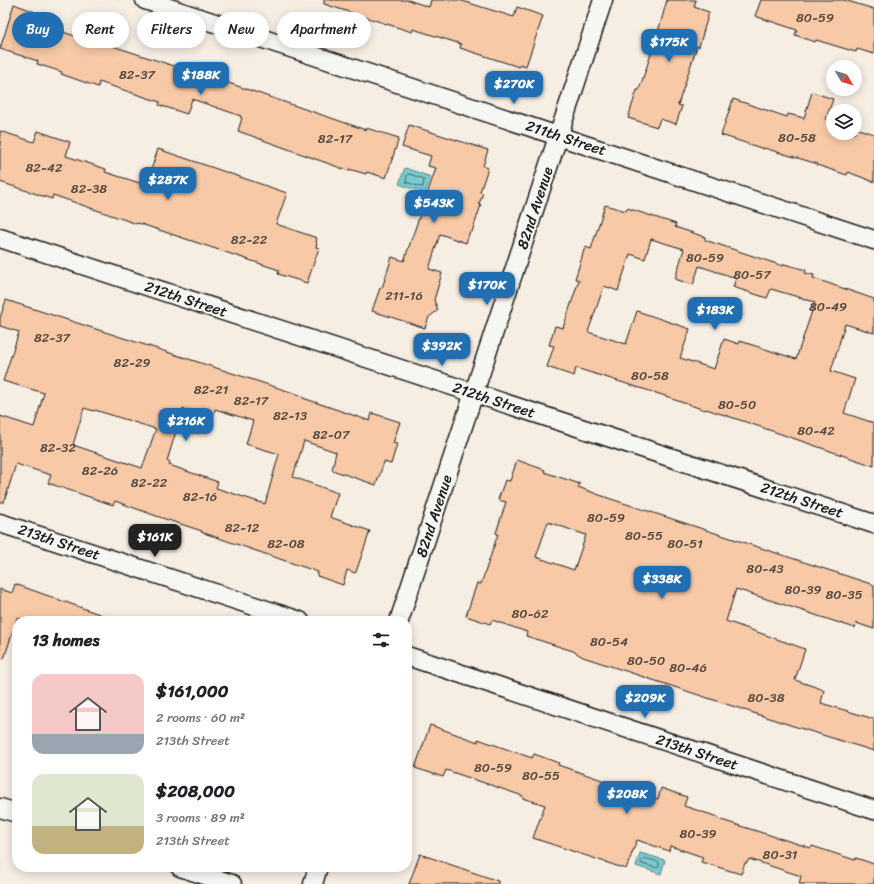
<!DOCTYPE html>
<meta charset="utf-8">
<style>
:root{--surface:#fff;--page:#f6f6f6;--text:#202124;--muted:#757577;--accent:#1f6fb2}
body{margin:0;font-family:Sriracha,sans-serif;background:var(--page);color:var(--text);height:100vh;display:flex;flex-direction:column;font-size:15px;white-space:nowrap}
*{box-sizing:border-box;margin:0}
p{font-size:13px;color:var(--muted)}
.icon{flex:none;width:22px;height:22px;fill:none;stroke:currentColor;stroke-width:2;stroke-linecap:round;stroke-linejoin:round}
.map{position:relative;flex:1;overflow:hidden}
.sheet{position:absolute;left:12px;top:616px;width:400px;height:256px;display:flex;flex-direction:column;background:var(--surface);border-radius:16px;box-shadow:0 2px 10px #0003}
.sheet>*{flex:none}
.hud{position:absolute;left:12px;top:12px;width:400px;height:36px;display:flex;gap:8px}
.needle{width:26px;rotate:128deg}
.controls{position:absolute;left:826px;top:60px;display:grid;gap:8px}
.controls a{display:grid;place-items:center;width:36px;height:36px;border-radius:50%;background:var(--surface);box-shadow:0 2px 10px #0003;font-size:20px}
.price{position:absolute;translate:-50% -34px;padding:0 9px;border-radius:8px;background:var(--accent);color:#fff;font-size:13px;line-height:26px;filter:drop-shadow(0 1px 2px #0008)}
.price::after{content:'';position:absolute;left:50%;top:24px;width:12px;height:9px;margin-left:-6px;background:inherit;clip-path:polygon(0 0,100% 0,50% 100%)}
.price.active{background:#222;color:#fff}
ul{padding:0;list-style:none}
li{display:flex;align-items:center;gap:12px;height:100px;padding:0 20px}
li span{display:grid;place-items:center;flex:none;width:112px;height:80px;border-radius:12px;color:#555}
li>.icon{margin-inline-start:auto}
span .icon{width:48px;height:48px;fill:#fffc;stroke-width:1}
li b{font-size:17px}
h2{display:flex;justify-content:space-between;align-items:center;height:48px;padding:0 20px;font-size:17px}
.chip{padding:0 14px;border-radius:18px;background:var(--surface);box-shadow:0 2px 10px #0003;font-size:14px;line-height:36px}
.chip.active{background:var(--accent);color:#fff}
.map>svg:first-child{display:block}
.water{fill:#7acbd1;stroke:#548589}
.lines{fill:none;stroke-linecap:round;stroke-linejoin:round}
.shore{stroke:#426264;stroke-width:1}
.building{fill:#f7c9a6;stroke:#1c1c1c;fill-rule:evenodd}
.minor-casing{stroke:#1c1c1c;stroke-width:21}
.minor{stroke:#f6f6f2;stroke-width:18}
.labels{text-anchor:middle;stroke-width:4;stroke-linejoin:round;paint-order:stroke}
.number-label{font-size:13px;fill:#53473e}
.street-label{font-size:15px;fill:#1c1c1c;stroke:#f6f6f2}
</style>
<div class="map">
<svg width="874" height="884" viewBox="0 0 874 884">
<rect width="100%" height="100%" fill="#f6ede3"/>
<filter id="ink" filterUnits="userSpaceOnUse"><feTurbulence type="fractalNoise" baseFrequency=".025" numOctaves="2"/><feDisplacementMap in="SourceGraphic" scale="8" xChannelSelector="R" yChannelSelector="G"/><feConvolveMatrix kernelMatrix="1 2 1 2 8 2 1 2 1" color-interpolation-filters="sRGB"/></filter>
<g filter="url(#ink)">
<g class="water">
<polygon points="405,168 431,177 425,193 399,184"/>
<polygon points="640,853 665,860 661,874 636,866"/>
</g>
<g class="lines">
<g class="shore">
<polygon points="409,174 424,179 423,187 421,187 406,182 407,175"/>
<polygon points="644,858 659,862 659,867 657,868 642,864 641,862"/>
</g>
</g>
<g class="building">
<polygon points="324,0 408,0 429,7 431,0 459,0 514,17 517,7 543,16 526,66 520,64 519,67 460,48 461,44 413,29 412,32 324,4"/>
<polygon points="667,0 696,0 694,7 709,12 699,47 697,46 678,105 682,106 676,124 660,119 657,127 628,118 637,90 639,90 656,39"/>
<polygon points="761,0 844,0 874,9 874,54 857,49 856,52 816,40 815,42 795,35 797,30 755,16"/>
<polygon points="14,4 35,12 33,18 43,22 42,25 90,41 91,39 211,78 211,77 366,130 366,128 399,138 386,178 367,172 366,174 349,169 349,171 238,131 242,118 240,117 241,116 192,99 187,114 159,105 160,102 99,82 98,87 61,74 62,72 37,64 38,61 0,49"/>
<polygon points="812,92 833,99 826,119 833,121 833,133 855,133 855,128 874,134 874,182 848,172 847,175 817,165 818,164 764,148 764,149 721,135 733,99 787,117 788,114 804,118"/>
<polygon points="409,125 488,150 483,166 488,168 480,192 483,193 479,204 481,205 472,232 470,231 466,243 440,234 429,269 442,273 434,300 438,310 429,317 425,328 372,311 380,288 382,288 392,257 404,261 436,168 428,166 431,156 402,147"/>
<polygon points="0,131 34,142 38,131 70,142 66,156 106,169 105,172 146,185 158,149 287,193 276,224 317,238 316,242 317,243 316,247 319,248 307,283 278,274 279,270 138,223 137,224 53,195 52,199 0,182"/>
<path d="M605 205 626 211 627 208 676 224 675 227 705 237V240L783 266 784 264 806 270 805 273 814 275 813 278 874 299V333L845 324 831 371 855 379 844 413 874 423V466L746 422 706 409 705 410 672 399V398L576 368 574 376 547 367 554 346 549 345 555 326 563 328 579 280 575 279 585 247 591 249ZM651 239 684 249 675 279 693 285 699 266 736 278 733 287 767 298 771 289 815 302 796 359 740 341 739 344 724 339 714 369 680 358 690 329 637 311 626 344 588 332 604 286 618 291 630 254 645 259Z"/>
<path d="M6 300 303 396V398L370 421 372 413 400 422 393 443 397 444 391 464 384 462 376 485 332 470 336 452 304 441 293 477 338 493 330 517 370 531 356 572 355 573 347 570 343 585 317 576 318 572 201 532 202 531 162 518 115 501 113 505 48 483 51 475 16 464 4 502H0V416L34 427 44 393 3 381 19 332 0 326V318ZM84 408 94 411 95 410 156 429 142 468 73 445ZM183 408 208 416 209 412 214 414 215 409 253 421 246 444 279 454 265 504 216 488 218 482 169 465 170 463 167 461Z"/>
<path d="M517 460 545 470 544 472 580 484 578 487 605 497 874 585V629L856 623 855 628 736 589 726 621 805 649 795 680 824 690 821 703 874 719V751L787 724 583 657 573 651 526 636 527 632 492 620 490 624 466 616 477 583 481 584 498 534 496 533 506 502 498 500 505 480 510 481ZM548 522 586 535 574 570 536 557Z"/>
<polygon points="15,584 113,619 112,621 30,621 17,618 4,659 0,658 0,589 12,593"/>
<polygon points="430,725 478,742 478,739 532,758 534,754 559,763 558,765 658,799 661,788 687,797 684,806 718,817 718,819 811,848 812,846 855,860 856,858 874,864 874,884 799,884 801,876 749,859 747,863 745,863 741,874 701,862 703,857 670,846 669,851 637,840 626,869 533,838 545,805 522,798 523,796 446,770 443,777 415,768"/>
<polygon points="420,854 498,881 498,884 409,884"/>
</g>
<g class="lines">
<defs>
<g id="minor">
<polyline points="145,0 874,240"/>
<polyline points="0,238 874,524"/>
<polyline points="0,523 300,621"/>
<polyline points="399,621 603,0"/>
<polyline points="407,656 874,810"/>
<polyline points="0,808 17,813"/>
<polyline points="180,867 232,884"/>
<polyline points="313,884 318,867"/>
</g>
</defs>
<use href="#minor" class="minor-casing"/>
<use href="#minor" class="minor"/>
</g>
</g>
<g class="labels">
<g class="number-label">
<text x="815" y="22">80-59</text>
<text x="137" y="79">82-37</text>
<text x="797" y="142">80-58</text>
<text x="335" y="143">82-17</text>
<text x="44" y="172">82-42</text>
<text x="89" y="193">82-38</text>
<text x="249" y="244">82-22</text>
<text x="705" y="262">80-59</text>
<text x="752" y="279">80-57</text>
<text x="404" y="300">211-16</text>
<text x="828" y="311">80-49</text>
<text x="52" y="342">82-37</text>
<text x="132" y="367">82-29</text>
<text x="650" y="380">80-58</text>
<text x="211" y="394">82-21</text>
<text x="251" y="405">82-17</text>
<text x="737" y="409">80-50</text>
<text x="290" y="420">82-13</text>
<text x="816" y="435">80-42</text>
<text x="331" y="439">82-07</text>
<text x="58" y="452">82-32</text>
<text x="100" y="475">82-26</text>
<text x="149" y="487">82-22</text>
<text x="200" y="501">82-16</text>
<text x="606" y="522">80-59</text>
<text x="242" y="532">82-12</text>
<text x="644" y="540">80-55</text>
<text x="286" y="548">82-08</text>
<text x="685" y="548">80-51</text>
<text x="765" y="573">80-43</text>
<text x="803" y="594">80-39</text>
<text x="844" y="599">80-35</text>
<text x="530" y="618">80-62</text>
<text x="609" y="646">80-54</text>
<text x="646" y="665">80-50</text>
<text x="688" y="672">80-46</text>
<text x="766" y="702">80-38</text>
<text x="493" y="772">80-59</text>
<text x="541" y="780">80-55</text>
<text x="698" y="838">80-39</text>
<text x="780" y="859">80-31</text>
</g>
<g class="street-label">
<text transform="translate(566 138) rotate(18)" y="5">211th Street</text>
<text transform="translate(535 208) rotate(-72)" y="5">82nd Avenue</text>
<text transform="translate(186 299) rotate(18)" y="5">212th Street</text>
<text transform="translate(494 400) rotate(18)" y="5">212th Street</text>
<text transform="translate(802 500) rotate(18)" y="5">212th Street</text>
<text transform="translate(434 516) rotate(-72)" y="5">82nd Avenue</text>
<text transform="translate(59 542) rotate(18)" y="5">213th Street</text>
<text transform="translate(697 752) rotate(18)" y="5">213th Street</text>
</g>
</g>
</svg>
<div class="controls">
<a><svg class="needle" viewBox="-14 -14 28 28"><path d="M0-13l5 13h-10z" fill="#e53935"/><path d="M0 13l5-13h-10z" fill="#757577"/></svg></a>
<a><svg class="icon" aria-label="layers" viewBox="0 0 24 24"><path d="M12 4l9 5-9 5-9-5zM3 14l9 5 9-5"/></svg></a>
</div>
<b class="price" style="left:669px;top:63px">$175K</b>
<b class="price" style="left:201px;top:96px">$188K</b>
<b class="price" style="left:514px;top:105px">$270K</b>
<b class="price" style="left:168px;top:201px">$287K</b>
<b class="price" style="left:434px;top:224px">$543K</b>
<b class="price" style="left:487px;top:306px">$170K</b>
<b class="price" style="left:715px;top:331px">$183K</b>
<b class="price" style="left:442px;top:367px">$392K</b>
<b class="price" style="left:186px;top:442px">$216K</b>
<b class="price active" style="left:155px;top:558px">$161K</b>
<b class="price" style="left:662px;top:600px">$338K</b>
<b class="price" style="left:645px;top:719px">$209K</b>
<b class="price" style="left:627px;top:815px">$208K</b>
<div class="hud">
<a class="chip active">Buy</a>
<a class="chip">Rent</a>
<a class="chip">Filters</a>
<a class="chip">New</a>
<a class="chip">Apartment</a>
</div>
<section class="sheet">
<h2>13 homes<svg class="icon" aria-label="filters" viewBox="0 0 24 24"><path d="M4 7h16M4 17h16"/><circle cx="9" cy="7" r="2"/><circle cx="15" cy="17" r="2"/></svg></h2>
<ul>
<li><span style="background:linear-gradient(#f6c9c9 75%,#9aa5b1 0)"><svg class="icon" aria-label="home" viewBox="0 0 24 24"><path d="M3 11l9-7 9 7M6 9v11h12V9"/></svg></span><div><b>$161,000</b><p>2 rooms · 60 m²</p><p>213th Street</p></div></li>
<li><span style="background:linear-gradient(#dfe7d0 65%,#c2b280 0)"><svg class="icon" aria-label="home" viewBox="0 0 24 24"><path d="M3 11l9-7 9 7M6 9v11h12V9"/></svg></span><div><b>$208,000</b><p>3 rooms · 89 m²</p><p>213th Street</p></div></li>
</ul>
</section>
</div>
